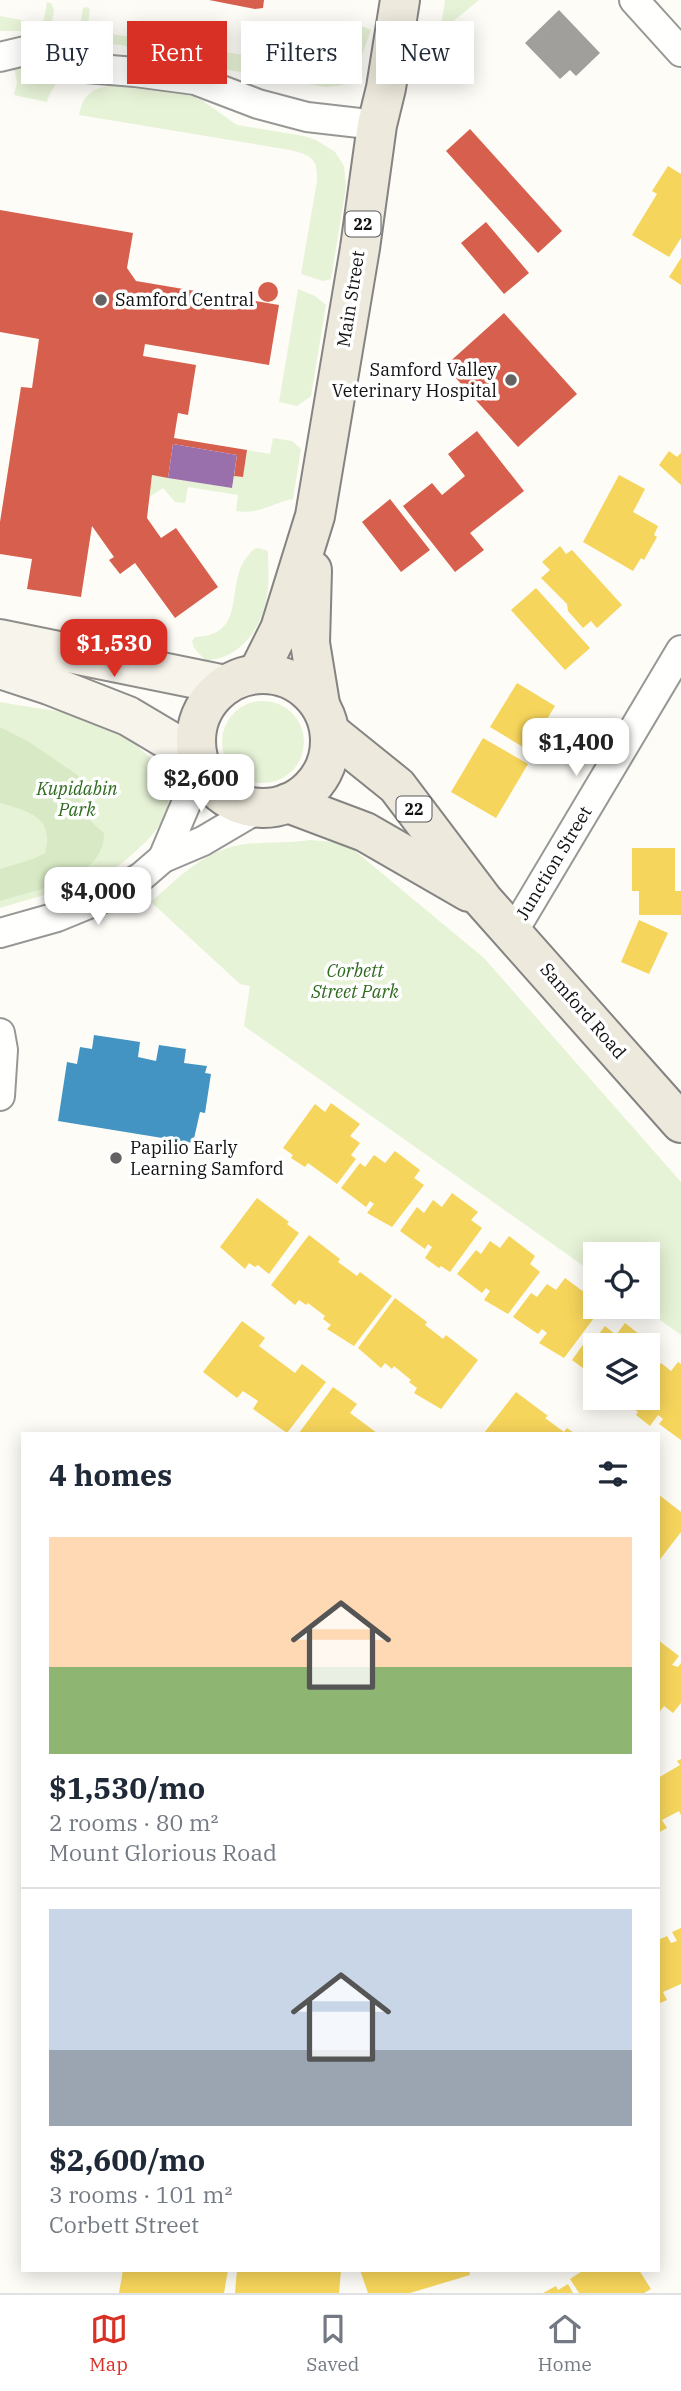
<!DOCTYPE html>
<meta charset="utf-8">
<style>
:root{--surface:#fff;--page:#f6f6f7;--text:#1f2937;--muted:#747a83;--line:#e0e1e3;--accent:#d93025}
body{margin:0;font-family:"IBM Plex Serif",serif;background:var(--page);color:var(--text);height:100vh;display:flex;flex-direction:column;font-size:26px;white-space:nowrap}
*{box-sizing:border-box;margin:0}
p{font-size:23px;color:var(--muted)}
.icon{flex:none;width:38px;height:38px;fill:none;stroke:currentColor;stroke-width:2;stroke-linecap:round;stroke-linejoin:round}
.map{position:relative;flex:1;overflow:hidden}
.drawer{position:absolute;left:21px;top:1432px;width:639px;height:840px;display:flex;flex-direction:column;background:var(--surface);border-radius:0px;box-shadow:0 4px 18px #0003}
.drawer>*{flex:none}
.guide{position:absolute;left:21px;top:21px;width:640px;height:63px;display:flex;gap:14px}
.fabs{position:absolute;left:583px;top:1242px;display:grid;gap:14px}
.fabs a{display:grid;place-items:center;width:77px;height:77px;border-radius:0px;background:var(--surface);box-shadow:0 4px 18px #0003;font-size:35px}
.price{position:absolute;translate:-50% -60px;padding:0 16px;border-radius:14px;background:#fff;color:#222;font-size:23px;line-height:46px;filter:drop-shadow(0 2px 4px #0008)}
.price::after{content:'';position:absolute;left:50%;top:42px;width:21px;height:16px;margin-left:-10px;background:inherit;clip-path:polygon(0 0,100% 0,50% 100%)}
.price.active{background:var(--accent);color:#fff}
ul{padding:0;list-style:none}
li{display:grid;align-content:center;gap:14px;height:371px;padding:0 28px}
li+li{border-top:2px solid var(--line)}
li span{display:grid;place-items:center;height:217px;border-radius:0px;color:#555}
li>.icon{margin-inline-start:auto}
span .icon{width:126px;height:126px;fill:#fffc;stroke-width:1}
li b{font-size:30px}
h2{display:flex;justify-content:space-between;align-items:center;height:84px;padding:0 28px;font-size:30px}
.chip{padding:0 24px;border-radius:0px;background:var(--surface);box-shadow:0 4px 18px #0003;font-size:24px;line-height:63px}
.chip.active{background:var(--accent);color:#fff}
.menu{display:flex;justify-content:space-around;align-items:center;height:98px;border-top:2px solid var(--line);background:var(--surface);font-size:19px;color:var(--muted)}
.menu a{display:grid;justify-items:center;gap:4px}
.menu .active{color:var(--accent)}
.map>svg:first-child{display:block}
.green{fill:#e7f3d7}
.forest{fill:#d8eac5}
.homes{fill:#f6d55c}
.shops{fill:#d6604d}
.offices{fill:#9970ab}
.schools{fill:#4393c3}
.building{fill:#a19f9c}
.lines{fill:none;stroke-linecap:round;stroke-linejoin:round}
.street-casing{stroke:#979795;stroke-width:32}
.secondary-casing{stroke:#8e8d8b;stroke-width:42}
.primary-casing{stroke:#858482;stroke-width:42}
.street{stroke:#fffffe;stroke-width:28}
.secondary{stroke:#f6f4eb;stroke-width:38}
.primary{stroke:#ede9dc;stroke-width:38}
.poi-dot{fill:#646362;stroke:#fff;stroke-width:2.5}
.labels{text-anchor:middle;stroke-width:7;stroke-linejoin:round;paint-order:stroke}
.shield{fill:#fff;stroke:#585858;stroke-width:2}
.shield-label{font-size:16px;font-weight:bold;fill:#111}
.street-label{font-size:18px;fill:#111;stroke:#fff}
.poi-label{font-size:18px;fill:#111;stroke:#fff;text-anchor:start}
.park-label{font-size:18px;font-style:italic;fill:#2f6b1f;stroke:#fff}
</style>
<div class="map">
<svg width="681" height="2293" viewBox="0 0 681 2293">
<rect width="100%" height="100%" fill="#fdfcf7"/>
<g class="green">
<polygon points="445,0 479,0 440,32"/>
<polygon points="47,2 52,4 54,11 51,26 43,31 0,31 0,16 43,24"/>
<path d="M87 7 90 9 87 30 263 58 317 49 314 31 323 22C340 19 356 23 371 30 366 43 357 74 347 82 341 87 332 86 325 87L200 65 199 56 157 54 121 45 89 43 82 40 79 34 83 8Z"/>
<path d="M21 65C31 65 66 62 58 80 54 88 49 93 47 102L14 95 17 82 14 67Z"/>
<path d="M131 84 186 94 203 101 237 125 304 136 316 140 335 152 344 166 346 187 331 279 323 281 301 274 317 181C318 158 311 155 290 150L79 115C84 85 105 86 131 84Z"/>
<polygon points="298,289 315,296 326,305 311,396 297,406 279,402"/>
<path d="M273 438 292 441 301 449 293 499C273 503 257 515 236 511L238 495 188 487 185 503 175 502 163 488 149 497 152 475 232 488 234 476 243 477 247 450 270 454Z"/>
<path d="M258 548 268 551C268 567 270 585 266 601 260 631 238 660 205 660L194 648 192 641 195 637C239 635 230 603 239 572 242 562 247 556 254 549Z"/>
<circle cx="263" cy="742" r="41"/>
<path d="M0 702C29 708 62 709 89 720 146 742 205 791 140 847 132 854 125 862 116 867 80 887 39 896 0 908Z"/>
<path d="M311 840 334 842 354 850 484 958 681 1182V1335L642 1307H648V1255H595V1274L244 1026 250 986 240 984 151 902C180 876 206 849 246 844 268 842 290 843 311 840Z"/>
</g>
<path class="forest" d="M0 727 29 742 79 776C82 809 77 810 104 833 105 879 35 890 0 901V869L33 859 45 853C55 817 28 811 0 803Z"/>
<g class="homes">
<polygon points="668,166 681,174 681,238 669,257 632,235 657,194 652,191"/>
<polygon points="681,258 681,285 669,277"/>
<polygon points="669,451 677,457 681,453 681,485 659,465"/>
<polygon points="619,475 645,489 633,512 658,526 654,535 657,537 644,560 641,558 633,571 583,542"/>
<polygon points="560,546 566,554 572,550 622,605 597,628 591,621 583,628 568,611 567,604 541,578 550,570 542,562"/>
<polygon points="536,588 590,648 565,670 511,610"/>
<polygon points="517,683 555,706 528,750 490,727"/>
<polygon points="483,738 528,764 496,818 451,792"/>
<polygon points="632,848 675,848 675,891 681,891 681,915 639,915 639,891 632,891"/>
<polygon points="639,920 668,933 649,974 621,962"/>
<polygon points="331,1103 360,1124 350,1136 360,1143 351,1155 356,1159 337,1184 308,1163 305,1167 291,1158 293,1155 283,1148 315,1104 325,1112"/>
<polygon points="395,1151 420,1170 414,1178 424,1185 392,1227 367,1213 374,1204 370,1201 366,1207 341,1188 360,1163 365,1167 374,1155 385,1163"/>
<polygon points="452,1193 478,1212 471,1220 482,1228 450,1272 441,1266 439,1268 425,1258 432,1247 428,1244 425,1249 400,1231 417,1207 424,1213 433,1200 442,1207"/>
<polygon points="257,1198 289,1222 287,1224 299,1233 269,1274 258,1265 255,1267 249,1263 245,1269 220,1247"/>
<polygon points="309,1235 340,1259 338,1262 357,1276 360,1272 392,1296 354,1346 327,1329 331,1325 323,1319 325,1316 308,1303 306,1305 299,1300 295,1305 271,1285"/>
<polygon points="509,1236 535,1256 530,1264 540,1272 508,1314 484,1300 490,1291 486,1288 482,1293 457,1274 476,1250 481,1254 490,1241 500,1248"/>
<polygon points="565,1278 592,1298 586,1306 597,1314 564,1358 539,1343 547,1333 542,1329 538,1334 513,1317 531,1293 537,1297 547,1284 556,1290"/>
<polygon points="395,1298 427,1322 425,1325 443,1339 446,1335 478,1360 441,1409 414,1393 417,1388 409,1382 411,1380 394,1366 392,1369 385,1363 381,1368 358,1348"/>
<polygon points="242,1321 265,1338 259,1346 295,1373 302,1364 326,1382 287,1433 253,1409 258,1401 243,1391 237,1398 203,1372"/>
<polygon points="625,1323 649,1342 646,1346 595,1346 595,1377 572,1360 590,1335 595,1339 605,1326 616,1335"/>
<polygon points="678,1362 681,1364 681,1440 659,1424 663,1419 658,1415 650,1426 636,1415 638,1412 629,1405 634,1398 648,1398 648,1380 661,1363 671,1371"/>
<polygon points="333,1387 357,1404 350,1413 377,1433 299,1433"/>
<polygon points="516,1392 548,1416 545,1418 564,1432 567,1428 574,1433 484,1433"/>
<polygon points="658,1494 681,1512 681,1532 658,1562"/>
<polygon points="658,1640 679,1656 672,1665 678,1667 681,1663 681,1703 673,1713 664,1706 658,1714"/>
<polygon points="681,1759 681,1815 679,1811 662,1820 667,1828 658,1833 658,1778 680,1765 677,1761"/>
<polygon points="681,1928 681,1984 663,1992 667,2000 658,2004 658,1940 667,1936 671,1943 677,1941 672,1932"/>
<polygon points="123,2270 228,2270 224,2293 119,2293"/>
<polygon points="237,2270 341,2270 339,2293 235,2293"/>
<polygon points="360,2270 469,2270 470,2275 410,2293 368,2293"/>
<polygon points="584,2270 639,2270 651,2289 644,2293 579,2293 570,2279"/>
<polygon points="568,2284 573,2293 543,2293 556,2286 558,2290"/>
</g>
<g class="shops">
<polygon points="209,0 264,0 263,8 255,9"/>
<polygon points="470,129 562,231 538,253 446,151"/>
<polygon points="0,210 133,233 127,268 136,281 279,305 269,365 145,344 143,356 196,365 188,415 178,413 174,438 247,450 243,477 234,476 237,455 173,444 168,478 152,475 147,518 161,538 176,528 218,587 175,618 135,563 120,574 109,560 114,557 92,526 81,597 27,589 32,559 0,554 0,522 21,387 32,388 39,339 0,332"/>
<polygon points="486,222 529,273 504,294 461,243"/>
<circle cx="268" cy="292" r="10"/>
<polygon points="504,313 577,394 518,447 445,366"/>
<polygon points="477,431 524,491 470,533 484,550 455,572 403,506 432,483 442,495 465,476 448,454"/>
<polygon points="390,499 430,550 401,572 362,522"/>
</g>
<polygon class="offices" points="173,444 237,455 232,488 168,478"/>
<polygon class="schools" points="94,1035 140,1042 138,1057 156,1061 159,1045 186,1049 184,1063 207,1066 205,1073 211,1074 205,1113 200,1112 193,1143 58,1121 67,1062 77,1064 80,1047 92,1049"/>
<polygon class="building" points="559,10 600,53 576,76 570,70 560,79 525,43"/>
<g class="lines">
<defs>
<g id="street">
<polyline points="634,0 681,52"/>
<polyline points="0,57 29,50 56,56 86,68 135,72 195,80 258,104 307,117 377,125"/>
<polyline points="163,858 201,768"/>
<polyline points="513,932 681,650"/>
<polyline points="0,933 57,917 113,894 141,877 163,858 203,841 259,808"/>
<polyline points="0,1033 3,1050 0,1096"/>
</g>
<g id="secondary">
<polyline points="0,639 226,685"/>
<polyline points="0,669 49,685 128,716 197,757"/>
</g>
<g id="primary">
<polyline points="312,570 310,643 320,704"/>
<polyline points="258,673 280,629 315,516 360,248 377,125 386,88 400,0"/>
<circle cx="263" cy="741" r="67"/>
<polyline points="330,732 397,786 483,900 681,1123"/>
<polyline points="288,803 365,832 469,892"/>
</g>
</defs>
<use href="#street" class="street-casing"/>
<use href="#secondary" class="secondary-casing"/>
<use href="#primary" class="primary-casing"/>
<use href="#street" class="street"/>
<use href="#secondary" class="secondary"/>
<use href="#primary" class="primary"/>
</g>
<g class="poi-dot">
<circle cx="101" cy="300" r="7"/>
<circle cx="511" cy="380" r="7"/>
<circle cx="116" cy="1158" r="7"/>
</g>
<g class="labels">
<g class="shield">
<rect x="345.5" y="211.5" width="35" height="25" rx="5"/>
<rect x="396.5" y="796.5" width="35" height="25" rx="5"/>
</g>
<g class="shield-label">
<text x="363" y="230">22</text>
<text x="414" y="815">22</text>
</g>
<g class="street-label">
<text transform="translate(351 299) rotate(-81)" y="6">Main Street</text>
<text transform="translate(554 863) rotate(-59)" y="6">Junction Street</text>
<text transform="translate(583 1011) rotate(49)" y="6">Samford Road</text>
</g>
<g class="poi-label">
<text x="115" y="306">Samford Central</text>
<text x="497" y="376" text-anchor="end">Samford Valley<tspan x="497" dy="21">Veterinary Hospital</tspan></text>
<text x="130" y="1154">Papilio Early<tspan x="130" dy="21">Learning Samford</tspan></text>
</g>
<g class="park-label">
<text x="77" y="795">Kupidabin<tspan x="77" dy="21">Park</tspan></text>
<text x="355" y="977">Corbett<tspan x="355" dy="21">Street Park</tspan></text>
</g>
</g>
</svg>
<div class="fabs">
<a><svg class="icon" aria-label="locate" viewBox="0 0 24 24"><circle cx="12" cy="12" r="6"/><path d="M12 2v4M12 18v4M2 12h4M18 12h4"/></svg></a>
<a><svg class="icon" aria-label="layers" viewBox="0 0 24 24"><path d="M12 4l9 5-9 5-9-5zM3 14l9 5 9-5"/></svg></a>
</div>
<b class="price active" style="left:114px;top:679px">$1,530</b>
<b class="price" style="left:576px;top:778px">$1,400</b>
<b class="price" style="left:201px;top:814px">$2,600</b>
<b class="price" style="left:98px;top:927px">$4,000</b>
<div class="guide">
<a class="chip">Buy</a>
<a class="chip active">Rent</a>
<a class="chip">Filters</a>
<a class="chip">New</a>
</div>
<section class="drawer">
<h2>4 homes<svg class="icon" aria-label="filters" viewBox="0 0 24 24"><path d="M4 7h16M4 17h16"/><circle cx="9" cy="7" r="2"/><circle cx="15" cy="17" r="2"/></svg></h2>
<ul>
<li><span style="background:linear-gradient(#ffd9b3 60%,#8fb573 0)"><svg class="icon" aria-label="home" viewBox="0 0 24 24"><path d="M3 11l9-7 9 7M6 9v11h12V9"/></svg></span><div><b>$1,530/mo</b><p>2 rooms · 80 m²</p><p>Mount Glorious Road</p></div></li>
<li><span style="background:linear-gradient(#c9d6e8 65%,#9aa5b1 0)"><svg class="icon" aria-label="home" viewBox="0 0 24 24"><path d="M3 11l9-7 9 7M6 9v11h12V9"/></svg></span><div><b>$2,600/mo</b><p>3 rooms · 101 m²</p><p>Corbett Street</p></div></li>
</ul>
</section>
</div>
<nav class="menu">
<a class="active"><svg class="icon" aria-label="map" viewBox="0 0 24 24"><path d="M3 6l6-2 6 2 6-2v14l-6 2-6-2-6 2zM9 4v14M15 6v14"/></svg>Map</a>
<a><svg class="icon" aria-label="saved" viewBox="0 0 24 24"><path d="M7 4h10v16l-5-4-5 4z"/></svg>Saved</a>
<a><svg class="icon" aria-label="home" viewBox="0 0 24 24"><path d="M3 11l9-7 9 7M6 9v11h12V9"/></svg>Home</a>
</nav>
